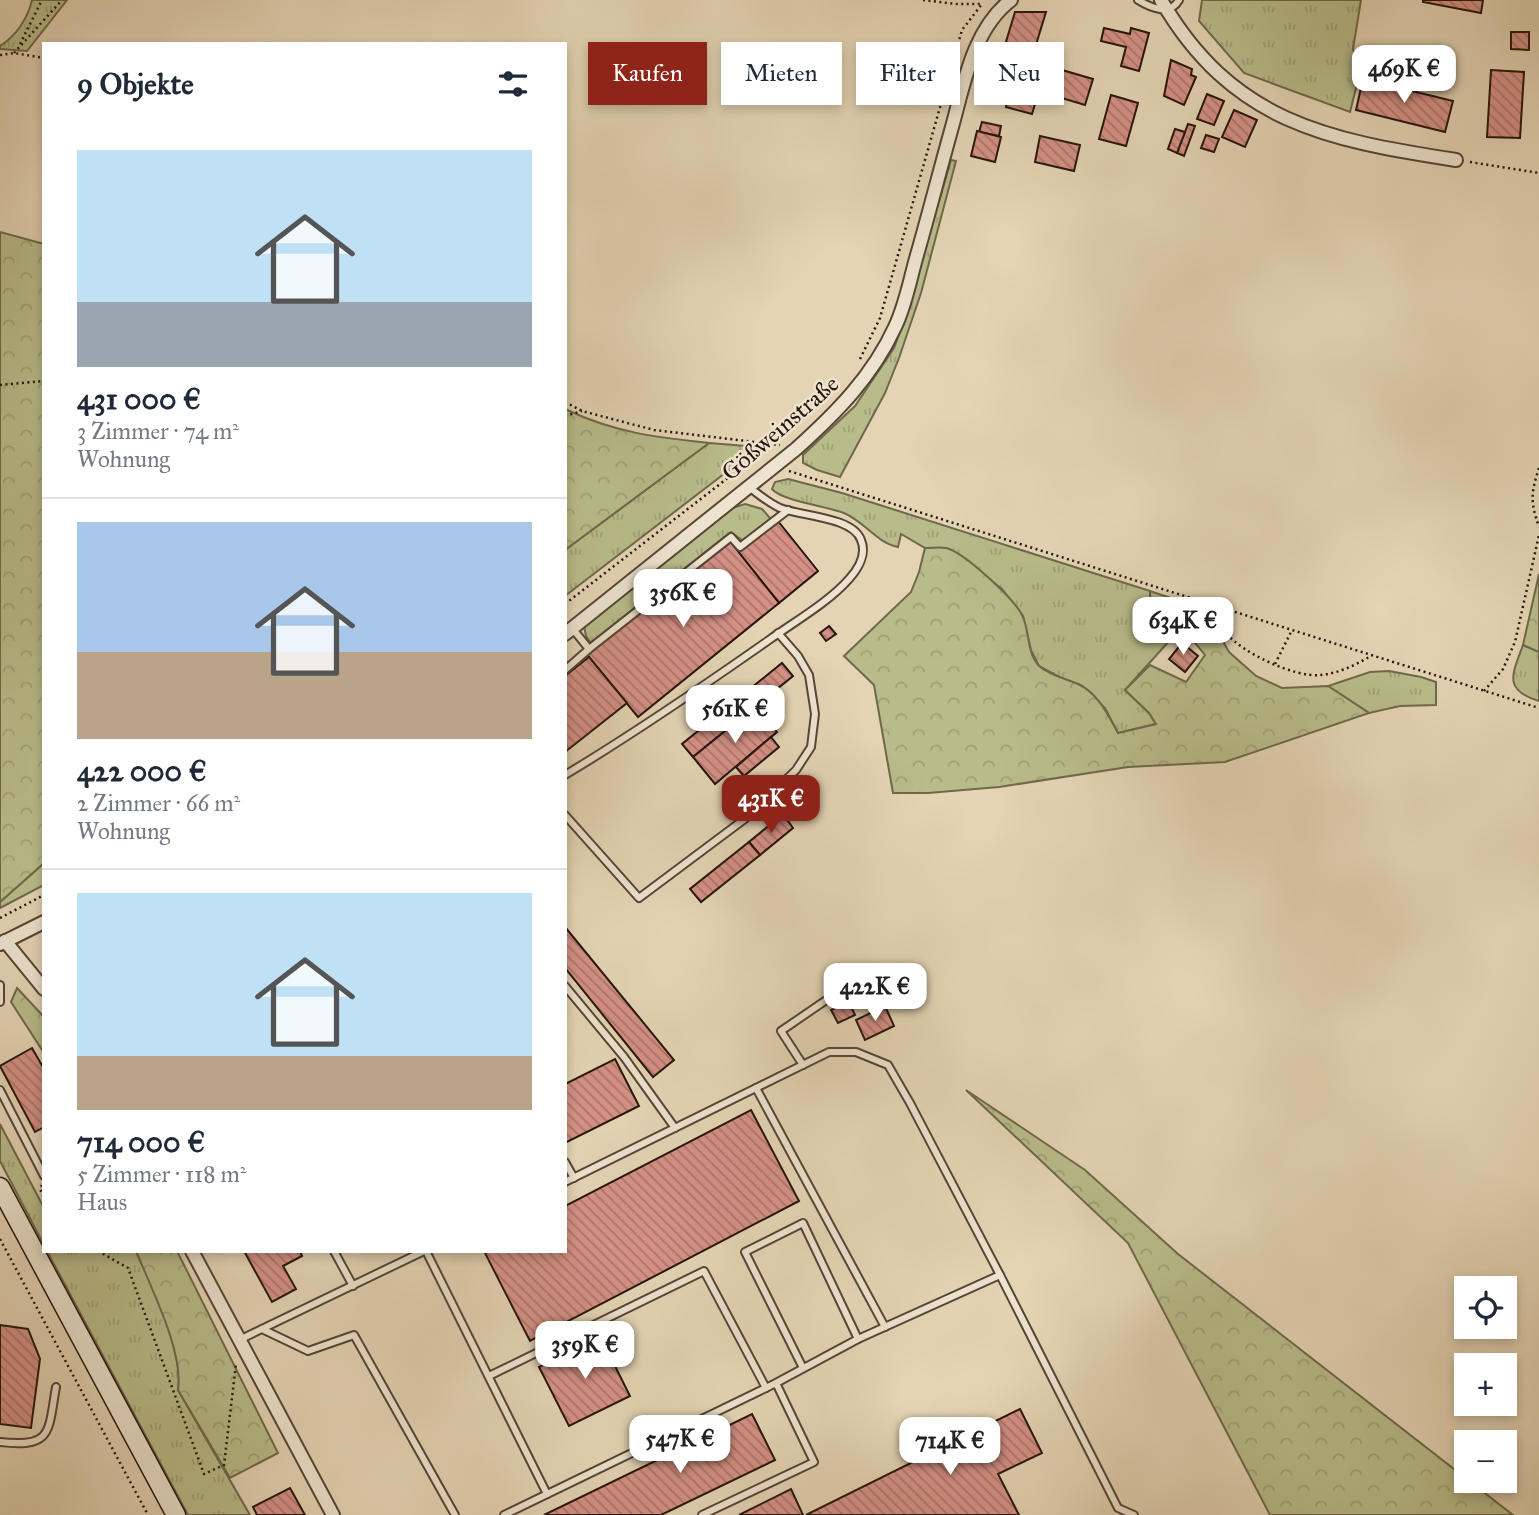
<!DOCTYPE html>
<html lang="de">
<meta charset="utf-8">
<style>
:root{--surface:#fff;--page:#f2f2f3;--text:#1f2937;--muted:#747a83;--line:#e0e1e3;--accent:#8f2418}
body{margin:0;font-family:"IM FELL Great Primer",serif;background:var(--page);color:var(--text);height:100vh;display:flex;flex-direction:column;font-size:26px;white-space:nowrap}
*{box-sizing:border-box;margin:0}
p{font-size:23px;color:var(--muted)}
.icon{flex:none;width:38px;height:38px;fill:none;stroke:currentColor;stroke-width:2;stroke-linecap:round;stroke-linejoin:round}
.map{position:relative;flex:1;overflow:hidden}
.drawer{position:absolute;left:42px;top:42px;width:525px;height:1211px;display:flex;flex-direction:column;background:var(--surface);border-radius:0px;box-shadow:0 4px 10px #0003}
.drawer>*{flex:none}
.guide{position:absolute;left:588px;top:42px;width:665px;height:63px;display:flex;gap:14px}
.fabs{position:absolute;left:1454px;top:1276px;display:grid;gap:14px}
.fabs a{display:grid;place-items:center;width:63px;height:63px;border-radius:0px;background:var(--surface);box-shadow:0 4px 10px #0003;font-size:35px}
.price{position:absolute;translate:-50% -60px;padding:0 16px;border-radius:14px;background:#fff;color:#222;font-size:23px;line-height:46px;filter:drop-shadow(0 2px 4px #0008)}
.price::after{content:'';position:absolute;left:50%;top:42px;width:21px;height:16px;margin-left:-10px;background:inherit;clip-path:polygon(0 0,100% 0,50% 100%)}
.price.active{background:var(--accent);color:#fff}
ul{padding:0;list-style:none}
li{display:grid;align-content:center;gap:14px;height:371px;padding:0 35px}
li+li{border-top:2px solid var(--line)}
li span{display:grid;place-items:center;height:217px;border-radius:0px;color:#555}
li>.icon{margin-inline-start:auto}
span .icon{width:126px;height:126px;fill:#fffc;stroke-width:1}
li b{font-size:30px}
h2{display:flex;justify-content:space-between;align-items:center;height:84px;padding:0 35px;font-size:30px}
.chip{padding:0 24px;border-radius:0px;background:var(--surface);box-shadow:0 4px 10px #0003;font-size:24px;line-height:63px}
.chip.active{background:var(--accent);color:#fff}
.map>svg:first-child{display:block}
.grass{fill:url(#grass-tufts);stroke:#6f684c;stroke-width:2}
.forest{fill:url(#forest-crowns);stroke:#6f684c;stroke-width:2}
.building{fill:url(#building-back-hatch);stroke:#26150d;stroke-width:2}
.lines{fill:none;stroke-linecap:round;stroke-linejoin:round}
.service-casing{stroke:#564537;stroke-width:10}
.minor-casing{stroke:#564537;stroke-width:16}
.secondary-casing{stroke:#26150d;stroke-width:21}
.path{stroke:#26150d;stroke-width:2.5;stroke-dasharray:2 3.5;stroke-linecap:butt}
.service{stroke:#ede3ce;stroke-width:6}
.minor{stroke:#ede3ce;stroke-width:12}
.secondary{stroke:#ede3ce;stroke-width:18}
.labels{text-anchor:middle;stroke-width:5;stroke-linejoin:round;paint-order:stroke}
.street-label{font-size:24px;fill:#26150d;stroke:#ede3ce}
</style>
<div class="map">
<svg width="1539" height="1515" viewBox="0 0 1539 1515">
<defs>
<pattern id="grass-tufts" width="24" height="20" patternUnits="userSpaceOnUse" patternTransform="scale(1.75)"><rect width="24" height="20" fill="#b8bc8a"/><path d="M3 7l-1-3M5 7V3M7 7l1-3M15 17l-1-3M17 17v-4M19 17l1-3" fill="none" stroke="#9ea176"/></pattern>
<pattern id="forest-crowns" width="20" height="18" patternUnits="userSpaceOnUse" patternTransform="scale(1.75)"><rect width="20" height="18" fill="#b8bc8a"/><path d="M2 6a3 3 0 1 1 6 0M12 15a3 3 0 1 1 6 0" fill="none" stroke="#9ea176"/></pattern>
<pattern id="building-back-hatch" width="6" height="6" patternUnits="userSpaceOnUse" patternTransform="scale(1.75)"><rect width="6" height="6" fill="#d59186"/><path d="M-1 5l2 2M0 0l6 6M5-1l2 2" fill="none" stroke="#ad756c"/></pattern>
</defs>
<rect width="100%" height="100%" fill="#e4d4b4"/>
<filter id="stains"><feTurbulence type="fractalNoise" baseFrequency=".00286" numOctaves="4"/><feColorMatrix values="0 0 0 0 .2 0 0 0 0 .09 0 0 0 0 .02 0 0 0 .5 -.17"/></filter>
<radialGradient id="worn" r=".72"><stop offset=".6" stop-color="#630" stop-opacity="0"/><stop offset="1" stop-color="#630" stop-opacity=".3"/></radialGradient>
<g class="grass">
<path d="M32 0H67L27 51 0 49V46C16 36 28 18 32 0Z"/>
<polygon points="1202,0 1361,0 1353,49 1360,72 1350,112 1244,73 1199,21"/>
<polygon points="951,160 956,161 921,293 899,358 885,393 840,477 817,470 803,463 803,455 855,406 894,348 903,324"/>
<polygon points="709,443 759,447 565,596 565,550"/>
<path d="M788 479 842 493 1150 591C1149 611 1165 621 1180 629L1125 690 1149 713 1156 724 1118 733 1105 708 1081 685 1061 678 1039 666 1031 650 1023 616 1002 589 948 549 925 548 901 534 898 547C877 543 865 522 844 513 826 506 782 501 772 489L775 482Z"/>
<polygon points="745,504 762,509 771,519 743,541 731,532 591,643 586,636 584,626 729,509"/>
<path d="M1523 645 1539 652V701C1503 690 1512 675 1523 645Z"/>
<polygon points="1389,671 1421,677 1436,682 1436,705 1400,706 1369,713 1328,686 1370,672"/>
<polygon points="44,863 44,885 0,908 0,902"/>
<polygon points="0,1124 44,1208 44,1245 0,1161"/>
<path d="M47 1251H136C152 1287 184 1351 178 1390L250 1515H188Z"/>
</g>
<g class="forest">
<polygon points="0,232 44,244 44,863 0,902"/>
<path d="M565 409C616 433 654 437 709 443L565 550Z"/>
<path d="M925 548C932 548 940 547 946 548 964 552 1014 599 1022 615 1030 630 1026 652 1039 666 1049 675 1066 679 1078 684 1098 693 1108 715 1118 733L1156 724 1149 713 1125 690 1150 665 1186 682 1205 655C1198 646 1189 636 1181 629 1167 619 1149 612 1150 591L1198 607 1210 618 1229 652 1256 676 1282 688 1328 686 1369 713 1225 762 1128 767 999 787 928 793H893L874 685 844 656 911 592 919 572Z"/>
<polygon points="1539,574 1539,652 1523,645"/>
<polygon points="17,988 44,1017 44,1053 11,1002"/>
<polygon points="966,1090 1085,1170 1178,1254 1513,1515 1270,1515 1128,1243"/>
<path d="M136 1251H177L278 1453 230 1478 178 1390C184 1352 151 1288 136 1251Z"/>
</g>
<g class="building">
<polygon points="1423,0 1483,0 1481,13 1423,2"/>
<polygon points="1015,12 1046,12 1031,61 1093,79 1085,105 995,78"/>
<polygon points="1104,28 1130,34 1131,28 1149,33 1139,71 1121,66 1126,47 1101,41"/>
<polygon points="1511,32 1529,32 1529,50 1511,49"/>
<polygon points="1171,60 1192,69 1191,75 1196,77 1184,105 1164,96"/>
<polygon points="1491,70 1524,72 1520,138 1487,137"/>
<polygon points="1363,79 1453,101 1445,132 1356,110"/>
<polygon points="1012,83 1039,91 1032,114 1006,107"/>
<polygon points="1207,94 1224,101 1214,125 1197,119"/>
<polygon points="1111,95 1138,103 1126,146 1099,139"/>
<polygon points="1234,110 1257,120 1245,147 1222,137"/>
<polygon points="982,122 1001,126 999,136 979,132"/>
<polygon points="1188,124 1195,126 1184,156 1177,153"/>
<polygon points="1175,129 1185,132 1177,153 1168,149"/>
<polygon points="977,131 1001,137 995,162 971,156"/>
<polygon points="1206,135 1219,139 1214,152 1201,148"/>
<polygon points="1040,136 1080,145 1074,171 1035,162"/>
<polygon points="778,521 818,571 779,603 738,552"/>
<polygon points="729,540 779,603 638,717 587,655"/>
<polygon points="829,626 836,634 826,641 820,633"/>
<polygon points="1182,643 1198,656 1185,672 1169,659"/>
<polygon points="589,657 627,703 565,752 565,676"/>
<polygon points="782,663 793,676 693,757 682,744"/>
<polygon points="756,706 777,732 715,784 693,757"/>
<polygon points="771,737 779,747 744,776 736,767"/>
<polygon points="783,814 793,828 760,855 749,842"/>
<polygon points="749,842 760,855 701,902 690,889"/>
<polygon points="565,927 674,1060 653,1077 565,968"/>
<polygon points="849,1002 855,1015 838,1023 831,1010"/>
<polygon points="885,1006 894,1026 865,1040 856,1020"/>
<polygon points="32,1048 44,1069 44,1127 35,1132 0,1066"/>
<polygon points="615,1059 639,1106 565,1143 565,1084"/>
<polygon points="751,1110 799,1201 530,1341 484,1251 565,1251 565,1206"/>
<polygon points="244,1251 300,1251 302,1256 283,1266 296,1289 272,1302"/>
<polygon points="0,1325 28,1329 40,1359 31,1428 0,1424"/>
<polygon points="600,1336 630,1396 569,1426 539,1367"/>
<polygon points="1020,1409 1042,1453 998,1474 1019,1515 806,1515"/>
<polygon points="752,1414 775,1460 661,1515 544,1515"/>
<polygon points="290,1488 305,1515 257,1515 253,1507"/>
<polygon points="791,1489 803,1515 739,1515"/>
</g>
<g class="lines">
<defs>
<g id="service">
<path d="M1138 0C1151 8 1170 16 1179 0"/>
<polyline points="572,628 589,649"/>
<polyline points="565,670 589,649 731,537 740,547 788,510"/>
<path d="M565 775C635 733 702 687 769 640 794 622 829 602 849 579 858 569 867 554 861 540 853 517 801 516 780 508 769 503 759 495 749 487"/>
<polyline points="565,815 639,898 746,818 796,770 811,747 815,714 809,675 798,656 778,633"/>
<polyline points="0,985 0,1002"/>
<polyline points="565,986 624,1057 675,1128"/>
<polyline points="803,1065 781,1031 854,981"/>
<polyline points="756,1088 885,1327"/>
<polyline points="0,1090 44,1176"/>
<polyline points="565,1162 574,1178"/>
<polyline points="565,1182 829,1052 856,1052 888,1065 910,1103 1000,1275 1118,1508 1134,1515"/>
<polyline points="334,1251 353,1286"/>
<polyline points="426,1251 547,1494"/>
<polyline points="262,1329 308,1351 354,1335 455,1515"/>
<polyline points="239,1340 424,1251"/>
<polyline points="803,1368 745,1252 803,1223 858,1339"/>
<polyline points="489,1376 704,1271 766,1388"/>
<path d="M0 1442C53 1448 48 1432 56 1387"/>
<polyline points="504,1515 776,1383 858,1339 1000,1275"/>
<polyline points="702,1515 814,1462 776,1383"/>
</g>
<g id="minor">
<path d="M1161 0C1232 122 1326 140 1456 160"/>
<path d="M565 634 796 449C836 413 872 377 895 327 906 304 910 279 917 255 929 213 940 170 952 127 964 84 973 29 1011 0"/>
<polyline points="5,941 44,989"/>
<polyline points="0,944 44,922"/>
<polyline points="192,1251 333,1515"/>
</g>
<polyline id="secondary" points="0,1187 176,1515"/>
</defs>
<use href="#service" class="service-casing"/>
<use href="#minor" class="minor-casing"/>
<use href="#secondary" class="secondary-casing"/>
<g class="path">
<polyline points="923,0 956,4 983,4"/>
<polyline points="20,44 42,0"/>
<polyline points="14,53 62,0"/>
<polyline points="0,55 14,53 44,58"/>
<polyline points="1470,162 1539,173"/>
<polyline points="860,359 880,318 962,30 982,4"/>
<polyline points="0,385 44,381"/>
<polyline points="565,402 582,411 654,430 780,445"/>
<polyline points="565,416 582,411"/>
<path d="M1539 468C1531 493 1530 501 1539 527"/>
<polyline points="789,471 1539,708"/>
<polyline points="565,604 773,443 832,394"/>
<path d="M1211 605C1215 615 1220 626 1227 634 1243 653 1295 678 1321 675 1340 673 1355 665 1371 656"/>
<polyline points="1275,664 1292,630"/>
<polyline points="1484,691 1503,669 1515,642 1539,535"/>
<polyline points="0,918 44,895"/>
<polyline points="42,1185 40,1189 44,1198"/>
<polyline points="0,1239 148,1515"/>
<polyline points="98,1251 128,1268 204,1474 224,1465 236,1364"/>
</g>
<use href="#service" class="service"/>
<use href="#minor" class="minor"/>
<use href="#secondary" class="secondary"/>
</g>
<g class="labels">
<g class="street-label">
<text transform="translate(780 428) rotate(-41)" y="8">Gößweinstraße</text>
</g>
</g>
<rect width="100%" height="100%" filter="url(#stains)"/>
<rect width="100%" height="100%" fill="url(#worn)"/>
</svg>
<div class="fabs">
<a><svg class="icon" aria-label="locate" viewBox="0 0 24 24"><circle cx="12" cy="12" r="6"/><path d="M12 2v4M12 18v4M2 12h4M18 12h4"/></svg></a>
<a>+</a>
<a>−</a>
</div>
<b class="price" style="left:1404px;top:105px">469K €</b>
<b class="price" style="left:683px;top:629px">356K €</b>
<b class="price" style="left:1183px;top:657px">634K €</b>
<b class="price" style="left:735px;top:745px">561K €</b>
<b class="price active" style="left:771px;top:835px">431K €</b>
<b class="price" style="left:875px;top:1023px">422K €</b>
<b class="price" style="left:585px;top:1381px">359K €</b>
<b class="price" style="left:680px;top:1475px">547K €</b>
<b class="price" style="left:950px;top:1477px">714K €</b>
<div class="guide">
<a class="chip active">Kaufen</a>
<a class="chip">Mieten</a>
<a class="chip">Filter</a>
<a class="chip">Neu</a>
</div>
<section class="drawer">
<h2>9 Objekte<svg class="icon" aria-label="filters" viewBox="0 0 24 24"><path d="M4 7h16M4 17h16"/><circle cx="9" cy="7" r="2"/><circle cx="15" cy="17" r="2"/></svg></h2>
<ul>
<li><span style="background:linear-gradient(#bfe0f5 70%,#9aa5b1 0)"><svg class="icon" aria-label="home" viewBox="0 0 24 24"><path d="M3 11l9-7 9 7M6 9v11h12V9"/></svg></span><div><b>431 000 €</b><p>3 Zimmer · 74 m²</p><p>Wohnung</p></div></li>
<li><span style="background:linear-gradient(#a9c7e8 60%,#b9a48a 0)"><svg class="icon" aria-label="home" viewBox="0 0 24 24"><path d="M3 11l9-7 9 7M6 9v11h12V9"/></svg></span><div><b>422 000 €</b><p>2 Zimmer · 66 m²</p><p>Wohnung</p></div></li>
<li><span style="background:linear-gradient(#bfe0f5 75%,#b9a48a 0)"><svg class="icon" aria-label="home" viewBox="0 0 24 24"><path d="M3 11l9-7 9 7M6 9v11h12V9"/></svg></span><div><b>714 000 €</b><p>5 Zimmer · 118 m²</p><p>Haus</p></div></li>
</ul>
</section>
</div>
